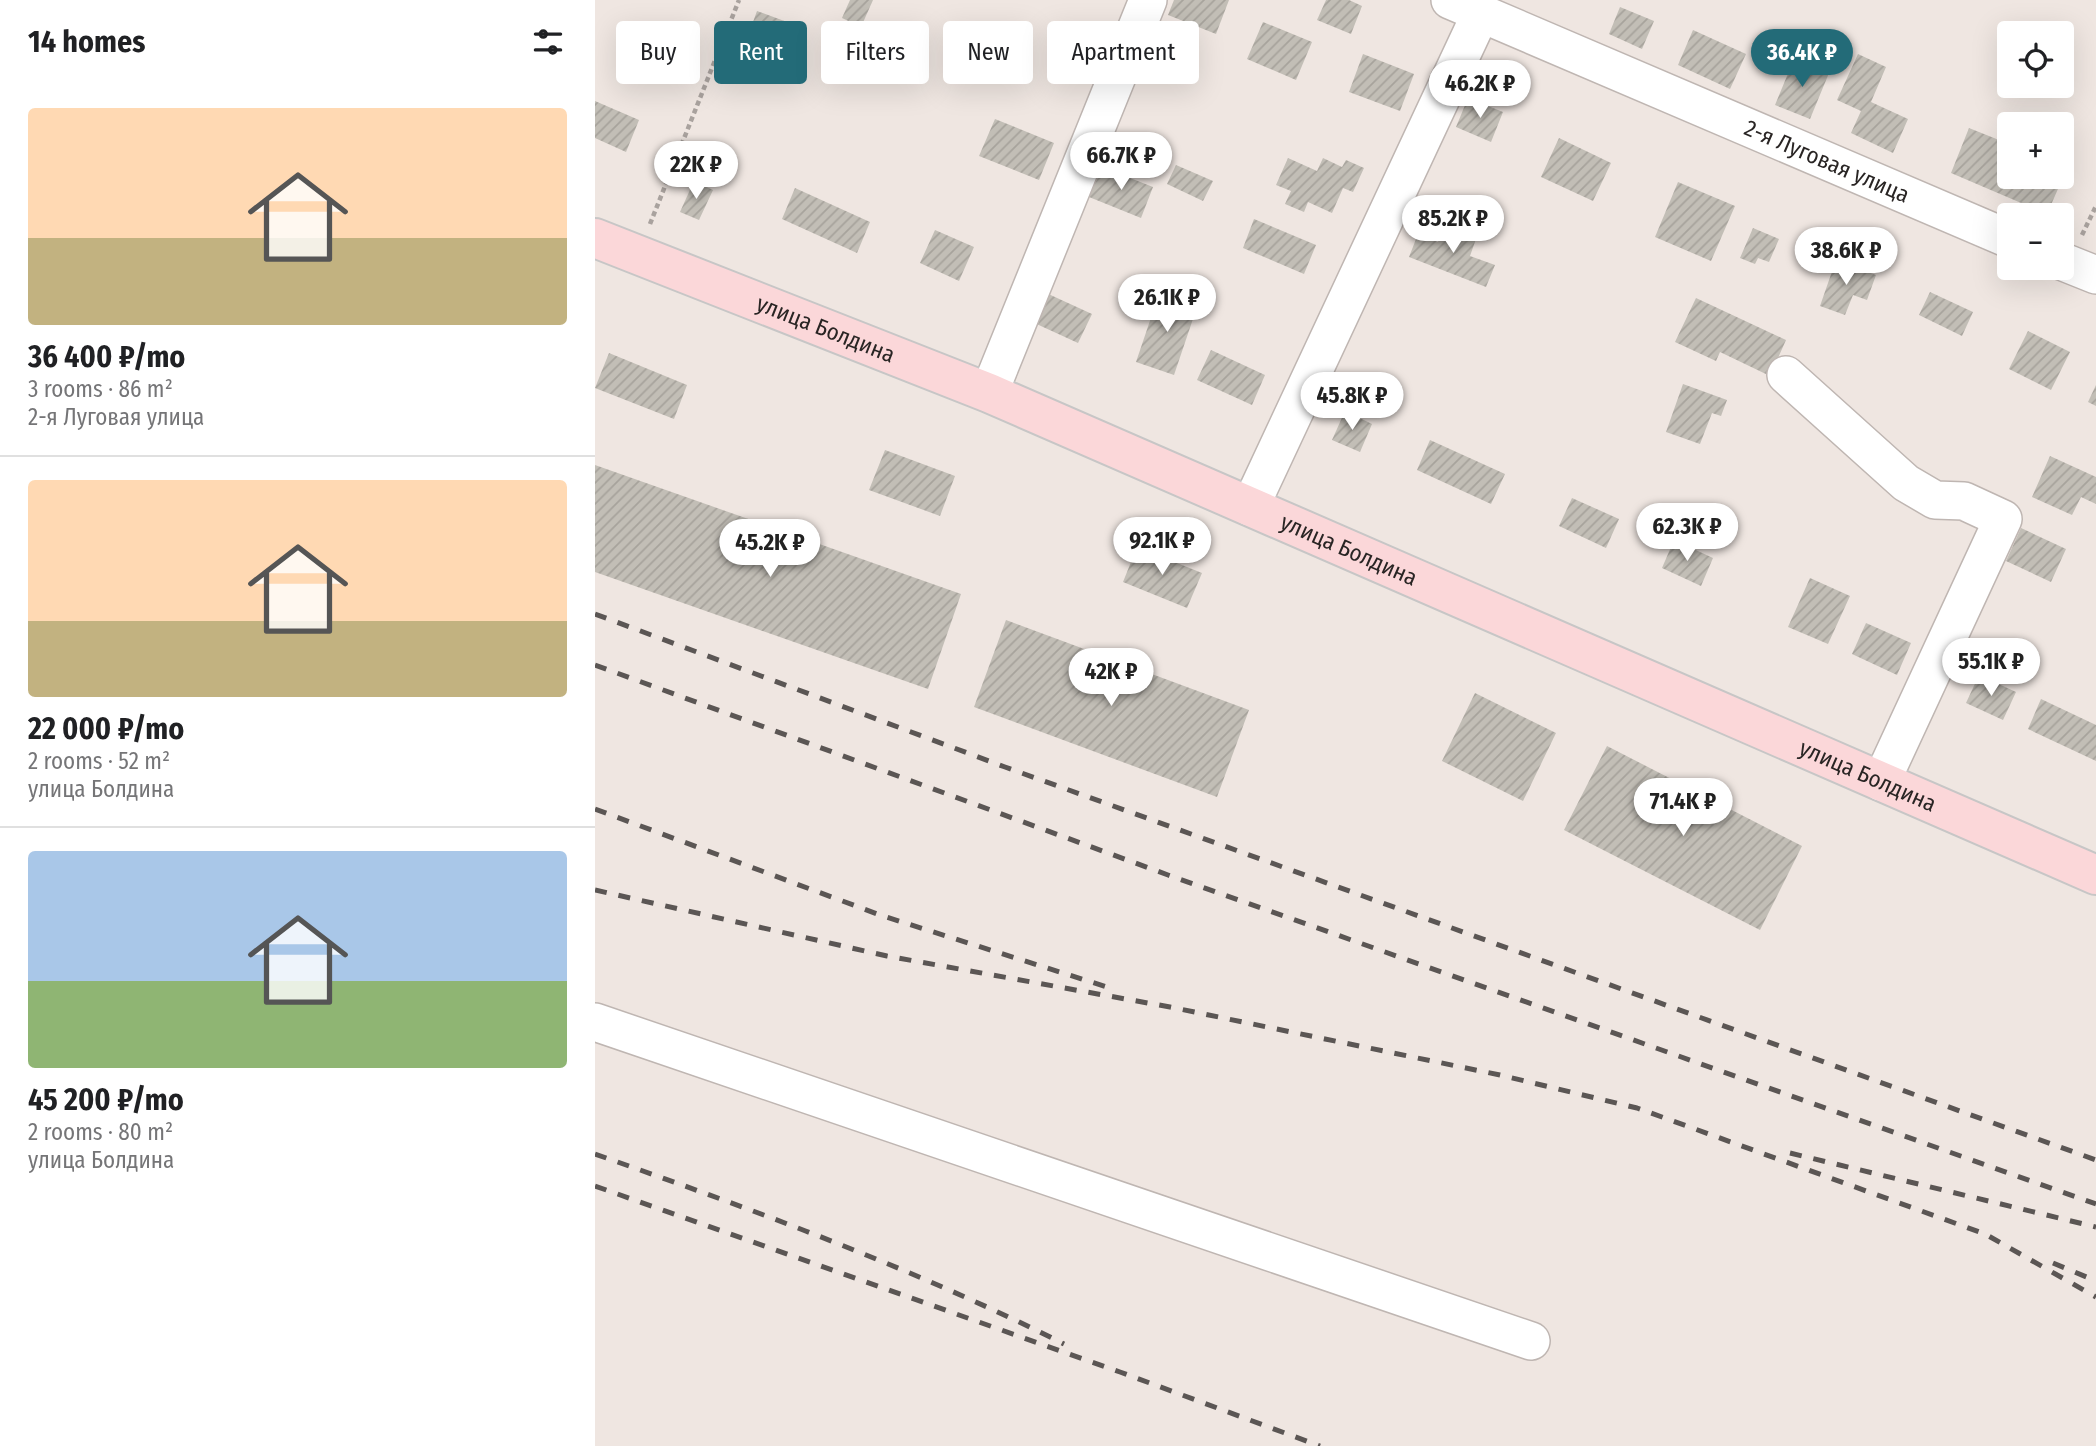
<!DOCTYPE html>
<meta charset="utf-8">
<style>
:root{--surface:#fff;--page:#f2f2f2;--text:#202124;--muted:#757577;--line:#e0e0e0;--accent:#236b78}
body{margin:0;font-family:"Fira Sans Condensed",sans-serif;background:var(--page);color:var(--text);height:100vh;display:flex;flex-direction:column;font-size:26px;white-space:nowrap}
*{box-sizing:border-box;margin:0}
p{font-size:23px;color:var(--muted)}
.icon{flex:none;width:38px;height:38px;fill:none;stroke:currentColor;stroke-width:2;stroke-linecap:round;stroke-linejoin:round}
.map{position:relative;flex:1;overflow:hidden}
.panel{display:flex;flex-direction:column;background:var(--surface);width:595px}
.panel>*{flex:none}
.guide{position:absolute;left:21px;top:21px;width:665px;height:63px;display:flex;gap:14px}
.buttons{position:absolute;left:1402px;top:21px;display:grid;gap:14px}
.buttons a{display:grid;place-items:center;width:77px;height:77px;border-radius:7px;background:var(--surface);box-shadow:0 7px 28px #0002;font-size:35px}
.price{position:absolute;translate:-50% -60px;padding:0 16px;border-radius:24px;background:#fff;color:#222;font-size:23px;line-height:46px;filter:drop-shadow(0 2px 4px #0008)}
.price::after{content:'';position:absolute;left:50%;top:42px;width:21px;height:16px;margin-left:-10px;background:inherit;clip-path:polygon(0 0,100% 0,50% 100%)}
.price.current{background:var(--accent);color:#fff}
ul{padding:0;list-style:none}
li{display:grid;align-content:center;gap:14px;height:371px;padding:0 28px}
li+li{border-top:2px solid var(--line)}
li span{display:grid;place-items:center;height:217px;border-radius:7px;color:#555}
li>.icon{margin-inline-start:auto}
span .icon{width:126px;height:126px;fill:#fffc;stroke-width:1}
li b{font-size:30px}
h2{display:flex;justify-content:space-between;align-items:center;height:84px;padding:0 28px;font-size:30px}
.pill{padding:0 24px;border-radius:7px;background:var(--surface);box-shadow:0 7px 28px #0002;font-size:24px;line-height:63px}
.pill.current{background:var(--accent);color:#fff}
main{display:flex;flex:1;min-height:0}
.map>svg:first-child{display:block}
.building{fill:url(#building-hatch)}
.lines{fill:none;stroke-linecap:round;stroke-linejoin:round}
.minor-casing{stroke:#bfb6b2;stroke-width:40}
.major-casing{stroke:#c7c6c6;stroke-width:42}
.path{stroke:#a9a29e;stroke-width:4.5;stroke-dasharray:5 3.5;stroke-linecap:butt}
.minor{stroke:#fff;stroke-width:37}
.major{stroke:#fbd7d9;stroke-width:38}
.rail{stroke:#5b5654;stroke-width:5;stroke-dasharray:12 12;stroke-linecap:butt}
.labels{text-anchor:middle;stroke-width:6;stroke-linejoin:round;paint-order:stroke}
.street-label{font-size:23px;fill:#292524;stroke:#fff}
</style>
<main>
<section class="panel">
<h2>14 homes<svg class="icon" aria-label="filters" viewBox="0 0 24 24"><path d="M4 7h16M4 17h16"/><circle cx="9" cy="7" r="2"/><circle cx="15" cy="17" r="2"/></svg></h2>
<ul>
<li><span style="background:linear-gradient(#ffd9b3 60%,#c2b280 0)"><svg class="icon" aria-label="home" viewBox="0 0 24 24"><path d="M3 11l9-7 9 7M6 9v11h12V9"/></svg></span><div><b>36 400 ₽/mo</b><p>3 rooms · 86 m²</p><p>2-я Луговая улица</p></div></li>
<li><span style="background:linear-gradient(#ffd9b3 65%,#c2b280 0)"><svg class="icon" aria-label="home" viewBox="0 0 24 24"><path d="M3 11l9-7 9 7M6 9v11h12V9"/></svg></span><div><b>22 000 ₽/mo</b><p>2 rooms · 52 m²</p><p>улица Болдина</p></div></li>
<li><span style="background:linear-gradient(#a9c7e8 60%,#8fb573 0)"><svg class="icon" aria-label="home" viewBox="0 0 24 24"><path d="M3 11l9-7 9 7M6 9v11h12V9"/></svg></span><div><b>45 200 ₽/mo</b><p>2 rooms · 80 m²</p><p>улица Болдина</p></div></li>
</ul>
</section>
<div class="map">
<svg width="1501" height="1446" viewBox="0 0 1501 1446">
<defs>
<pattern id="building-hatch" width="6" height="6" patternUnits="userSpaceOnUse" patternTransform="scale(1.75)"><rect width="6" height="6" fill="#c2beb6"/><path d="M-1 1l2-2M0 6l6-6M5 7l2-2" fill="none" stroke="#a7a39c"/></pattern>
</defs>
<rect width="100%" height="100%" fill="#efe6e1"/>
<g class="building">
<polygon points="255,0 278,0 266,27 247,18"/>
<polygon points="579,0 634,0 621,34 573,15"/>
<polygon points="731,0 754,0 767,6 756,34 722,20"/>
<polygon points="1025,7 1059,21 1047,49 1014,34"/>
<polygon points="162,11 211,29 204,48 186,42 177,67 146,55"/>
<polygon points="668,22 717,42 701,80 652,59"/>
<polygon points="1098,30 1151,54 1135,89 1083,65"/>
<polygon points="768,54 819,74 805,111 754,92"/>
<polygon points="1263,54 1291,67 1276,102 1313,119 1298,153 1256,133 1266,111 1242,100"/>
<polygon points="1199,59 1234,73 1215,119 1180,105"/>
<polygon points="873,98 908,112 896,142 861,127"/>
<polygon points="0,101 44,120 31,152 0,138"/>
<polygon points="400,119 459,143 444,180 384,156"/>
<polygon points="1374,128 1409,142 1403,156 1414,161 1414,177 1452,177 1466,182 1452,214 1356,173"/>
<polygon points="964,138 1016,163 998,201 946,177"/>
<polygon points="693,158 722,171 728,158 747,167 751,160 769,168 758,192 748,188 737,213 713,202 709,212 690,204 696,191 681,185"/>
<polygon points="581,165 618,181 608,201 572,184"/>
<polygon points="507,167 558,187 546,218 494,197"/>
<polygon points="99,181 118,190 104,220 85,212"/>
<polygon points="1083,182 1140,206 1116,261 1060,237"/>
<polygon points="200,188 275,222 262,253 187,219"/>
<polygon points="659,219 721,245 709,274 648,248"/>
<polygon points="850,224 882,236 875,256 900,265 891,287 814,257 823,234 843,242"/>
<polygon points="1158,228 1184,239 1174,262 1163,258 1160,264 1145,258"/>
<polygon points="340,230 379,247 364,281 325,263"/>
<polygon points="1241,260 1281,275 1272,300 1258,295 1250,315 1225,306"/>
<polygon points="449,292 497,314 483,343 435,321"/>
<polygon points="1335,292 1378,312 1367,336 1324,315"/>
<polygon points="564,294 602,307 579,375 541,362"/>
<polygon points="1101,298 1191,340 1175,376 1125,352 1121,361 1080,342"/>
<polygon points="1433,331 1475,352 1456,390 1414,369"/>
<polygon points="616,350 670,375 657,405 602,380"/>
<polygon points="14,353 92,385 79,419 0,388"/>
<polygon points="1088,384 1132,400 1126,416 1117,413 1105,444 1071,432"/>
<polygon points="1501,385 1501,406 1493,402"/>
<polygon points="750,411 777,424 765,452 737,440"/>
<polygon points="835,440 910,474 896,504 822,470"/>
<polygon points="290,450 360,476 345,516 274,490"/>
<polygon points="1455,456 1501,477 1501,504 1486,497 1477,515 1437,497"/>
<polygon points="0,465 366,594 333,689 0,572"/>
<polygon points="977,498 1024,519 1011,548 964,526"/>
<polygon points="1426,528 1471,549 1456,582 1411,561"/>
<polygon points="1079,540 1118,558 1106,586 1067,568"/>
<polygon points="542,547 607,573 592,608 528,582"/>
<polygon points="1215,578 1255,596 1233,644 1193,627"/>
<polygon points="411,620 654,710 622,797 379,707"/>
<polygon points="1271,623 1316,643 1302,675 1257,654"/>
<polygon points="1384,675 1421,692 1408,720 1371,703"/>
<polygon points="880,693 961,733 928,801 847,761"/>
<polygon points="1446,699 1501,725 1501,761 1433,729"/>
<polygon points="1012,746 1207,846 1165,930 969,830"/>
</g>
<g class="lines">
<defs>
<g id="minor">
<path id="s1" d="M855 0 1414 239"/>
<polyline points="1466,261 1501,275"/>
<polyline points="1191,375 1311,483 1340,500 1369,501 1408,519 1286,782"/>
<polyline points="394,393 553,0"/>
<polyline points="655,507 886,13"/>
<polyline points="0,1022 936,1341"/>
</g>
<g id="major">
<path id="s2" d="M0 238 394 393 1501 875"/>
</g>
</defs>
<use href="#minor" class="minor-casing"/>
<use href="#major" class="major-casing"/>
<g class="path">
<polyline points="55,224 144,0"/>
<polyline points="1487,235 1501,206"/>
</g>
<use href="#minor" class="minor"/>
<use href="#major" class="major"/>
<g class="rail">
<polyline points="0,614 410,767 1501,1160"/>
<polyline points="0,665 573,875 1501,1204"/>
<polyline points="0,809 285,915 515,988"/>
<polyline points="0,890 292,956 575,1007 905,1075 1042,1108 1390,1234 1501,1297"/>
<polyline points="1195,1153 1501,1227"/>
<path d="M0 1154C159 1210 318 1268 469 1344"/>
<polyline points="0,1186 525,1372 725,1446"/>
<polyline points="1458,1263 1501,1281"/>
</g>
</g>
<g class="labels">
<g class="street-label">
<text dy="8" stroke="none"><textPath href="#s1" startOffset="410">2-я Луговая улица</textPath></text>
<text dy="8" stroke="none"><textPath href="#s2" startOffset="248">улица Болдина</textPath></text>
<text dy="8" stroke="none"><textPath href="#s2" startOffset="816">улица Болдина</textPath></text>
<text dy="8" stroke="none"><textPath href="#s2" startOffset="1382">улица Болдина</textPath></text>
</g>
</g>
</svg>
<div class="buttons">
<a><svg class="icon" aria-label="locate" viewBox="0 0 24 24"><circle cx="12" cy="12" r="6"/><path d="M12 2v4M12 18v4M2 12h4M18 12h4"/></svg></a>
<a>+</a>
<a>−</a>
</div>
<b class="price current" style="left:1207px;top:89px">36.4K ₽</b>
<b class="price" style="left:885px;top:120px">46.2K ₽</b>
<b class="price" style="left:526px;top:192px">66.7K ₽</b>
<b class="price" style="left:101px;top:201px">22K ₽</b>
<b class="price" style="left:858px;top:255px">85.2K ₽</b>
<b class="price" style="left:1251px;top:287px">38.6K ₽</b>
<b class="price" style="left:572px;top:334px">26.1K ₽</b>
<b class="price" style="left:757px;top:432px">45.8K ₽</b>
<b class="price" style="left:1092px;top:563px">62.3K ₽</b>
<b class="price" style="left:567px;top:577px">92.1K ₽</b>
<b class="price" style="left:175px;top:579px">45.2K ₽</b>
<b class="price" style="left:1396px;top:698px">55.1K ₽</b>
<b class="price" style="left:516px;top:708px">42K ₽</b>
<b class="price" style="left:1088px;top:838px">71.4K ₽</b>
<div class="guide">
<a class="pill">Buy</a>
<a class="pill current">Rent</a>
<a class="pill">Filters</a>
<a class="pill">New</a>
<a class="pill">Apartment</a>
</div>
</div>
</main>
